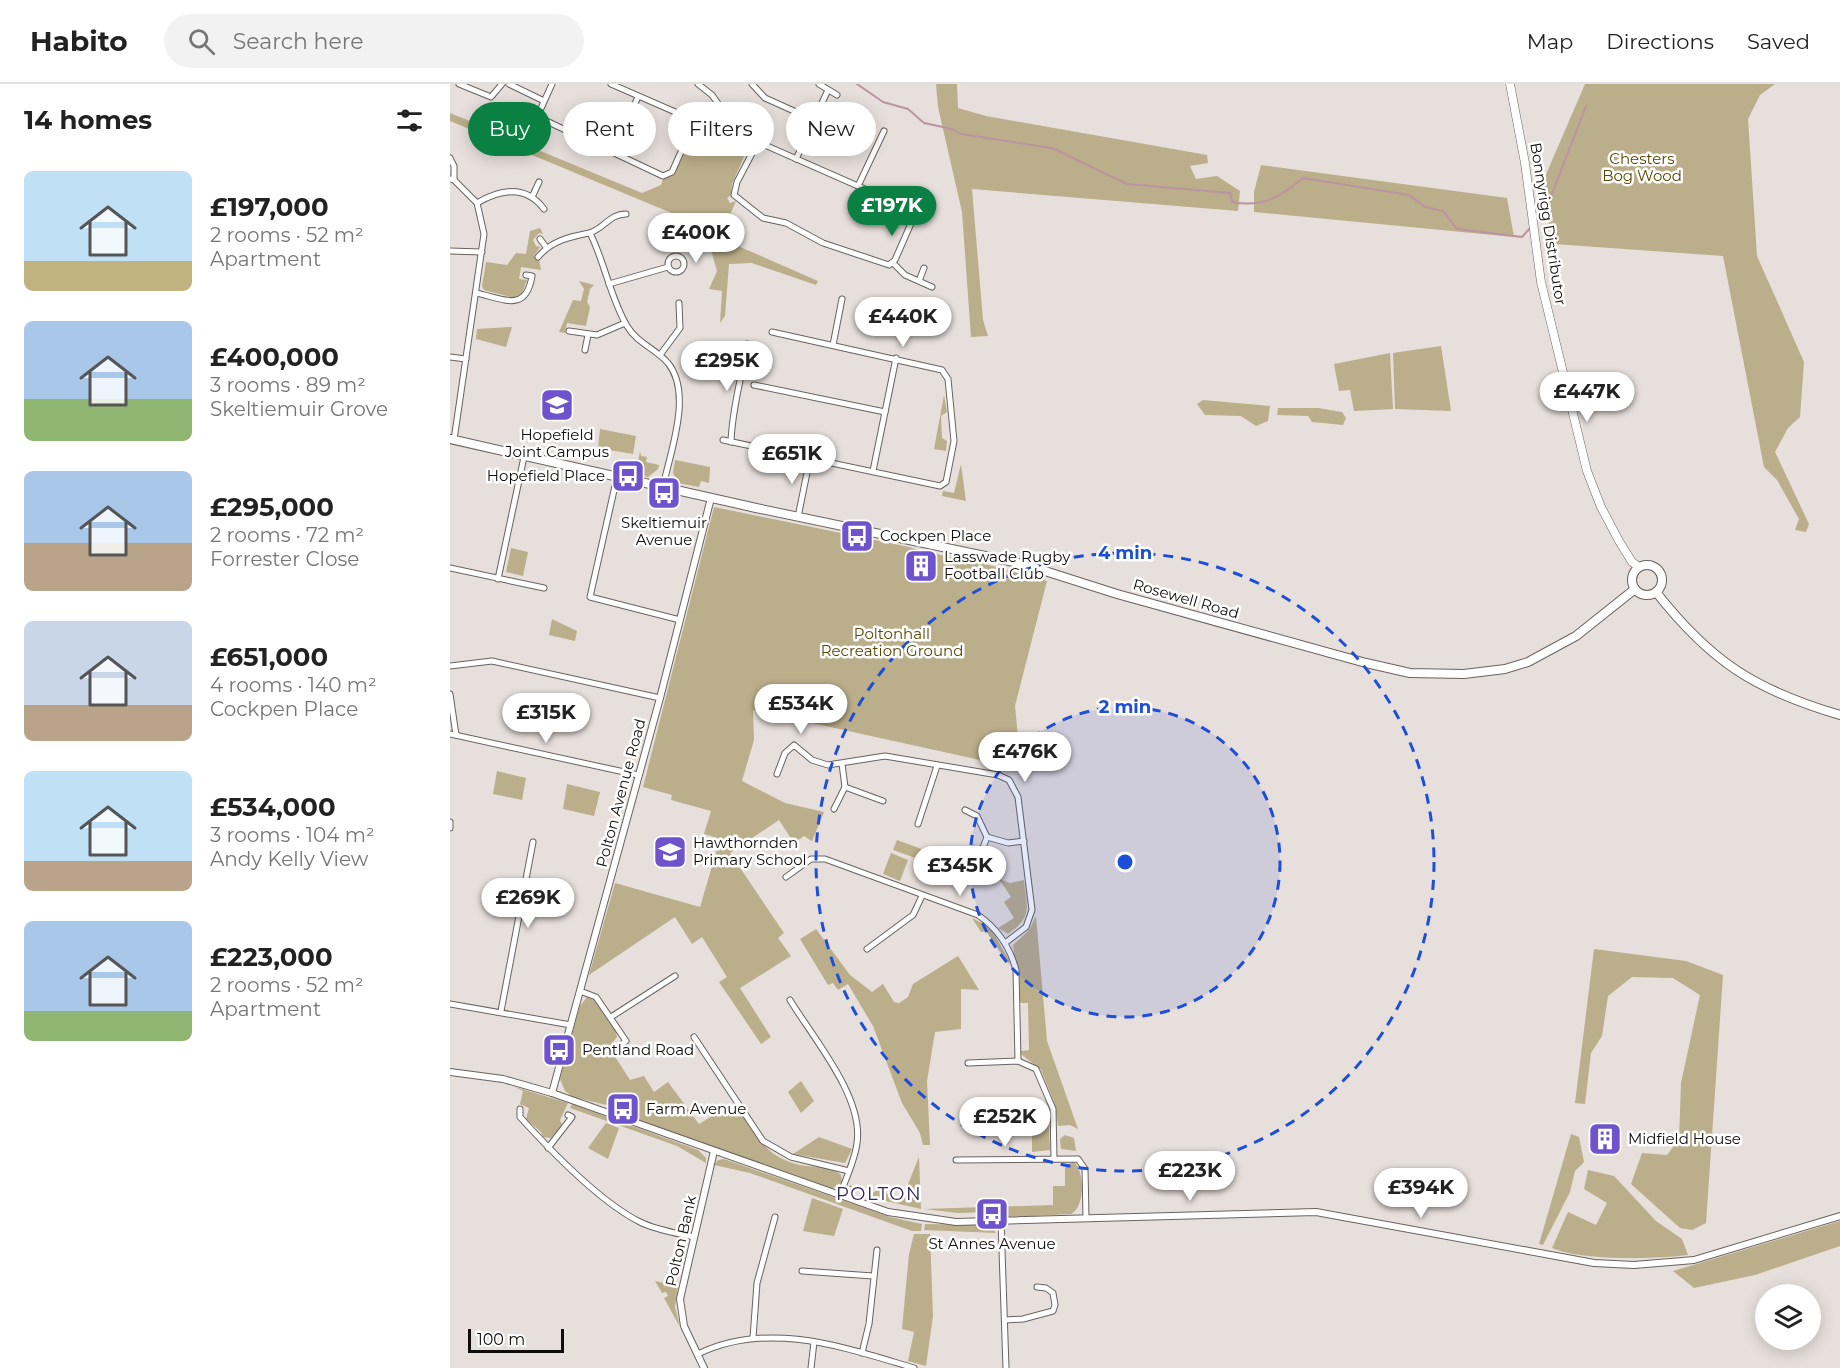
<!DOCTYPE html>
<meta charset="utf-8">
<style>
:root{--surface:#fff;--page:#f2f2f2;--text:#222;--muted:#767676;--line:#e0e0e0;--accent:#0b8043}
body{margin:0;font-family:Montserrat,sans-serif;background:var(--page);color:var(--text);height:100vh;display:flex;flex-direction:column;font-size:22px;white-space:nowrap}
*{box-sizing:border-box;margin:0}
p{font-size:20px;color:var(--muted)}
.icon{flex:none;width:33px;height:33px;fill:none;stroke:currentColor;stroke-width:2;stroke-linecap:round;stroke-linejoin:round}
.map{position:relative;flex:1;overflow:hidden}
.details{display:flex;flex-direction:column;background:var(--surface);width:450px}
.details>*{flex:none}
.guide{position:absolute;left:18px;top:18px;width:570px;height:54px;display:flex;gap:12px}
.fabs{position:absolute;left:1305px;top:1200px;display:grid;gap:12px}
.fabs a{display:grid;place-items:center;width:66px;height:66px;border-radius:50%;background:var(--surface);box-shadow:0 3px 15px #0003;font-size:30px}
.scale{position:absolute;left:18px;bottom:15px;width:96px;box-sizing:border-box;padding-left:6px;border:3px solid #0f0d0b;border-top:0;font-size:16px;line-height:21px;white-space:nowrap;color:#0f0d0b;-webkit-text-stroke:4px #fff;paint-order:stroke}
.price{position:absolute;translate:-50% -51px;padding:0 14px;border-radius:21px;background:#fff;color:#222;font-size:20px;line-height:39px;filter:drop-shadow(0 2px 3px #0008)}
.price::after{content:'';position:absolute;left:50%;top:36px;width:18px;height:14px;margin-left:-9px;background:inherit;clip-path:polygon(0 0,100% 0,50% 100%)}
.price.on{background:var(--accent);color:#fff}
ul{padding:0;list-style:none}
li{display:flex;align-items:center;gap:18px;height:150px;padding:0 24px}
li span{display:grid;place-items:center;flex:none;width:168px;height:120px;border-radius:9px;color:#555}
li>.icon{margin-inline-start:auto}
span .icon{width:72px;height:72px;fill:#fffc;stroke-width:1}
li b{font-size:26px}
h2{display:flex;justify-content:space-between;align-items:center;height:72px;padding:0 24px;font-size:26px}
.tag{padding:0 21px;border-radius:27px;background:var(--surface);box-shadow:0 3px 15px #0003;font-size:21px;line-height:54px}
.tag.on{background:var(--accent);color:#fff}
header{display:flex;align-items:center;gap:36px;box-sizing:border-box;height:84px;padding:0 30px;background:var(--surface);border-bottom:2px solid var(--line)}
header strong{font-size:28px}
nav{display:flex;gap:33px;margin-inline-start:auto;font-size:21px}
.search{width:420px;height:54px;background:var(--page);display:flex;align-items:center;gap:15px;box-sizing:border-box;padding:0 21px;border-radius:33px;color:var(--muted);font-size:22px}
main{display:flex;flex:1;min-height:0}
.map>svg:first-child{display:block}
.green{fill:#bbae8a}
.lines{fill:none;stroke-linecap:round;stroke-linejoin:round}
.stream{stroke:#bc93a0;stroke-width:2}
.minor-casing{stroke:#6a625f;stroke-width:7}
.tertiary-casing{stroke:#6a625f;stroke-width:8}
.secondary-casing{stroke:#6a625f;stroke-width:9}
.primary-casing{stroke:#6a625f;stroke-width:10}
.minor{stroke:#fff;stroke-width:5}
.tertiary{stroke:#fff;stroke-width:6}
.secondary{stroke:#fff;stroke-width:8}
.primary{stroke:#fff;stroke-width:8}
.ring{fill:none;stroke:#1d4ed8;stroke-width:3;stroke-dasharray:10 8}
.labels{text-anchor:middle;stroke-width:5;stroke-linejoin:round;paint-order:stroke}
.park-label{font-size:15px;fill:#5a4601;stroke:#fff}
.street-label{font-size:15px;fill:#0f0d0b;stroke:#fff}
.poi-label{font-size:15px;fill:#0f0d0b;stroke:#fff;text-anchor:start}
.quarter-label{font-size:18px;letter-spacing:1.5px;fill:#2f235d;stroke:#fff}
.centre{fill:#1d4ed8;stroke:#fff;stroke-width:3}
.ring-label{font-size:18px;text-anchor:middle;font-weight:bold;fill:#1d4ed8;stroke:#fff;stroke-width:5;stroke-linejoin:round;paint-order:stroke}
</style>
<header>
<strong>Habito</strong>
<div class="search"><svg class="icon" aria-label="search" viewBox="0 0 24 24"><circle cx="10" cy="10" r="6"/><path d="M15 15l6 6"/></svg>Search here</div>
<nav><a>Map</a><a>Directions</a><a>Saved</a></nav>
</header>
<main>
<section class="details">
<h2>14 homes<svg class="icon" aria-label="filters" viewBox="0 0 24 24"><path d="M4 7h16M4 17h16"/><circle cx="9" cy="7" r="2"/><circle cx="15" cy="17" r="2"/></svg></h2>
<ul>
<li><span style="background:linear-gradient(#bfe0f5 75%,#c2b280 0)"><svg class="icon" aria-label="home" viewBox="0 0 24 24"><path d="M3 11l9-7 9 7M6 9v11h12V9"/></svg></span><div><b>£197,000</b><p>2 rooms · 52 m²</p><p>Apartment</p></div></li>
<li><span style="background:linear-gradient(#a9c7e8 65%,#8fb573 0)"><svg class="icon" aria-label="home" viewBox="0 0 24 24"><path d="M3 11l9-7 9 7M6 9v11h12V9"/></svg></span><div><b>£400,000</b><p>3 rooms · 89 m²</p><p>Skeltiemuir Grove</p></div></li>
<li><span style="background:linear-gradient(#a9c7e8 60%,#b9a48a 0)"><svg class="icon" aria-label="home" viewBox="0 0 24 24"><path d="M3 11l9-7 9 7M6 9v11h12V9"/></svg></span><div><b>£295,000</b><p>2 rooms · 72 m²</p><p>Forrester Close</p></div></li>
<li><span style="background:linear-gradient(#c9d6e8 70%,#b9a48a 0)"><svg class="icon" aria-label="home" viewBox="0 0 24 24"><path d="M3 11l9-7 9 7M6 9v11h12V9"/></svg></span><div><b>£651,000</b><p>4 rooms · 140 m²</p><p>Cockpen Place</p></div></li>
<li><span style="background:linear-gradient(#bfe0f5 75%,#b9a48a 0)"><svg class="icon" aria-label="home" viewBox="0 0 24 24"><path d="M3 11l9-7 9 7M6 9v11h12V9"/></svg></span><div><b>£534,000</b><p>3 rooms · 104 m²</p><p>Andy Kelly View</p></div></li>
<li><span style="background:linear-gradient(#a9c7e8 75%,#8fb573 0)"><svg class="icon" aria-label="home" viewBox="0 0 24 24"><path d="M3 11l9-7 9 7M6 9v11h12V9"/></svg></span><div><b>£223,000</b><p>2 rooms · 52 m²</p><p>Apartment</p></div></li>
</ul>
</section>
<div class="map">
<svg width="1390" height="1284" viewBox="0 0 1390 1284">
<rect width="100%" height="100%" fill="#e7dfdb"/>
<g class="green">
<polygon points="486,0 507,0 508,24 536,32 757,71 758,79 740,82 746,95 767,92 790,107 788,127 522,105 533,236 538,252 521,253 512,128 488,23"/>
<polygon points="1135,0 1325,0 1310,11 1298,35 1307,172 1354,278 1350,333 1338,344 1325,368 1359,440 1356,448 1345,446 1349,435 1327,396 1314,383 1273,172 1104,160 1091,102"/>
<polygon points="259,17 276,39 299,61 282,100 281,111 277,114 280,119 286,117 277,138 277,146 272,150 0,37 0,29 47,48 56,30 67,35 59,54 192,109 211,101 213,95 223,91"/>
<polygon points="811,81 1057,114 1064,153 804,128 804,108"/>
<polygon points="90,144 93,150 89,149 83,156 86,162 90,163 84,172 89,176 91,186 71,183 69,195 77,196 71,212 65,214 34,206 32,202 36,178 57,181 66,169 76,170 80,147"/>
<polygon points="256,148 368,197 366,201 302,179 279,180 275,232 270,239 272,207 259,205 267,187"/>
<polygon points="129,197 144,201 140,205 137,218 140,223 136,242 117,239 115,249 109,248 123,216 131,217 134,205"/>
<polygon points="62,243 56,263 26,255 27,245"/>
<polygon points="991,262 1001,327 945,325 943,269"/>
<polygon points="940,269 943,325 904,327 900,306 889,307 884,280"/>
<polygon points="494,311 497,328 491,332 492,354 497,357 496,367 484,365"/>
<polygon points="753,316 820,322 818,337 806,342 791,332 755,331 747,320"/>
<polygon points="828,324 868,324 892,328 896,334 893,341 862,338 858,332 827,331"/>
<polygon points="150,345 186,352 183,370 148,364"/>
<polygon points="190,367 191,372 197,373 196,378 209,381 208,385 198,393 186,390"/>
<polygon points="225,376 260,383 259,399 251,397 249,403 228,399 223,389"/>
<polygon points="511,380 516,417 492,412 493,407 504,409"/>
<polygon points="264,423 454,462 511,476 510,473 597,497 565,622 571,685 303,626 304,656 292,697 335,719 374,728 362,757 354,752 344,759 329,736 280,769 334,849 328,854 341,872 290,904 321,953 311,960 269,898 277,893 252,853 242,860 225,833 139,891 165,799 250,823 270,755 254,750 261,727 221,716 222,711 193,703"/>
<polygon points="61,464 78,468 73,492 56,488"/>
<polygon points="102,535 127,547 125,557 99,551"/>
<polygon points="47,687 76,694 72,716 43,710"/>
<polygon points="117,700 150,708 144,732 113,725"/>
<polygon points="447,756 477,767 474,777 443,766"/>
<polygon points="441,769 458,776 450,797 433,790"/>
<path d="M549 795 560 799 574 796C577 824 583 833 558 850L548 844 564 834 554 818 561 813Z"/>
<polygon points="586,832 597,957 628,1045 620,1041 608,1042 604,1018 591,986 571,970 571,967 579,966 578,919 571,919 569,915 563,861 579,846"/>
<polygon points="522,834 540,843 560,878 558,879 536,847 531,848"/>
<polygon points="366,845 400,891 422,908 433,900 444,918 449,919 458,913 463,900 508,872 529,906 511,905 511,945 485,948 477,997 480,1061 473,1061 470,1049 452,1019 423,942 398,900 388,906 383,899 378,901 350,855"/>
<polygon points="1144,865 1236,877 1273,891 1256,1139 1242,1146 1230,1144 1181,1100 1192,1069 1217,1071 1229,1055 1231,999 1250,911 1223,894 1182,893 1158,912 1152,952 1141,969 1135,1020 1125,1019"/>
<path d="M137 913 146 917 166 947 167 953 163 958 168 967 164 971 180 996 194 992 204 1008 218 998 249 1040 280 1021 288 1033 292 1031C309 1057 321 1077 356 1082 368 1083 381 1082 391 1091L392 1098 382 1105 192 1037 161 1022 123 1013 115 1007 110 995 130 922Z"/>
<polygon points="351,997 364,1017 351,1029 338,1008"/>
<polygon points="65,1003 118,1019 110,1036 112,1041 101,1054 93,1053 91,1048 76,1035 79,1024 70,1020 73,1007"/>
<polygon points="122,1020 248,1066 256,1074 256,1079 227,1062 120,1024"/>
<polygon points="598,1026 600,1066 582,1068 582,1027"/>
<polygon points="156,1039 169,1044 158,1075 138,1064"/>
<polygon points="1121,1050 1129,1053 1134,1078 1125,1087 1120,1108 1093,1161 1089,1160"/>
<polygon points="615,1051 624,1054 626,1067 611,1065 610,1055"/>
<polygon points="369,1053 402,1065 395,1079 343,1070"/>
<polygon points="469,1073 471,1125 436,1117 399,1103 400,1101 423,1109 427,1106 452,1115"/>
<polygon points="274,1075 440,1133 472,1140 471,1147 462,1147 300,1089 264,1081 268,1076"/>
<path d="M624 1078C635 1088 635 1123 621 1130L559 1133 541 1128 508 1129 474 1125 603 1121V1102H615V1081Z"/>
<path d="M1138 1086 1164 1092 1206 1137 1232 1155 1238 1171C1206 1175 1131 1177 1102 1164L1118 1128 1146 1141 1157 1119 1134 1105Z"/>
<polygon points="362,1114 393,1125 384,1152 353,1147"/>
<polygon points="1390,1137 1390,1162 1305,1191 1244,1204 1223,1187"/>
<polygon points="475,1140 536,1141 543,1144 546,1149 474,1146"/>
<polygon points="464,1150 480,1150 483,1232 476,1282 458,1277 464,1248 452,1245 459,1170"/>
<polygon points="205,1197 228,1202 225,1223 230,1243 214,1214 218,1212 216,1208 212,1209"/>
</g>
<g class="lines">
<g class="stream">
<path d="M407 0 433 18 458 25 474 39 502 45 511 50 602 64 677 100 780 109 782 118C813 124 830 113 853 94L959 111 975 123 993 127 1007 145 1072 153 1082 142"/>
<polyline points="1086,137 1096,125 1136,22"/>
</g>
<defs>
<g id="minor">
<polyline points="9,0 41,13 52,0"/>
<polyline points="59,0 94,17"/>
<polyline points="102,0 88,31 90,34 213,92 222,88 242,43 239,34 161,0"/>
<polyline points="248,0 262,11 278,34 308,58 476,132"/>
<polyline points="302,0 315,14 364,36"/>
<polyline points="369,0 387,11"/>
<polyline points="308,58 287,98 284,111 313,134 336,139 373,159 439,181 445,176 466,128"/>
<polyline points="162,68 188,13"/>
<polyline points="0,74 4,82 4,96 0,95"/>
<polyline points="346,75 378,6"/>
<polyline points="4,96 27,119 34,150 4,356"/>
<polyline points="408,102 434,47"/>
<polyline points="83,111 89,98"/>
<path d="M27 119C51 105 76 101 94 125"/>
<path d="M140 149C155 179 160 213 177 242 187 259 206 265 218 279 243 310 220 368 213 403"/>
<polyline points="90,155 96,163"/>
<polyline points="0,167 32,168"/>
<circle cx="226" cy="180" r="8"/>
<path d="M88 173C101 157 119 153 139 149 154 145 159 130 176 130"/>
<polyline points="443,179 455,191 482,203"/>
<polyline points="469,197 474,184"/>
<polyline points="159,200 218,183"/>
<path d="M26 209C54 215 76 229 82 192L76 191"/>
<polyline points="119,247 147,251 175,239"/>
<polyline points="383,261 392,215"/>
<polyline points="135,266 138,251"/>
<polyline points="210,271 230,244 229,219"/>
<polyline points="0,273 16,275"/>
<polyline points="304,301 435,328"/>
<polyline points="273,356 490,402 496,398 504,357 498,295 492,286 322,248"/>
<path d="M281 358C282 324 292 293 297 260"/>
<polyline points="423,387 446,274"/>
<polyline points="167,393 140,513 230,536"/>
<polyline points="348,433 360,374"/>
<polyline points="0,484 94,504"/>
<polyline points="48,495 74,373"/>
<polyline points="0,582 42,577 210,614"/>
<polyline points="0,610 6,651"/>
<polyline points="0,650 188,691"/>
<polyline points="327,690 335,669 344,661 362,676 378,681 435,672 548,691 559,696 568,713 582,826 576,843 555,859"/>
<polyline points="395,703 433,717"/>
<polyline points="384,725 395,703 392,680"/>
<polyline points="515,726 527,732 537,753 528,777"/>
<polyline points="468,740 487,682"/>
<polyline points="0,744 0,738"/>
<polyline points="537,753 558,759 574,757"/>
<path d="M336 793 361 775H375L528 831C548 845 560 863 566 886L568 977"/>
<polyline points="417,865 463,831 472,812"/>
<polyline points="130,907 146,913 176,957 172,960"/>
<path d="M340 916C363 954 414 1013 407 1059 405 1076 396 1094 390 1111"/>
<polyline points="0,920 121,941"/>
<polyline points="51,927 83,758"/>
<polyline points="161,933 225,892"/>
<polyline points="244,953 313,1057 341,1073 399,1087"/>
<polyline points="518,979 568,977 586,985 603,1025 604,1075"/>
<path d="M70 1025V1033C100 1066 150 1118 190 1138 206 1146 226 1149 244 1153"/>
<polyline points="98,1064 122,1033 118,1031"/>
<polyline points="506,1076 628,1075 635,1085 636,1134"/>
<polyline points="551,1137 556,1284"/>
<polyline points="352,1187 423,1192"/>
<polyline points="555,1236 573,1235 603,1227 605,1221 603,1209 596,1204 587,1203"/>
<polyline points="303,1254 307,1199 325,1133"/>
<polyline points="412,1269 419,1240 427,1166"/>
<path d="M248 1270C318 1236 393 1263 464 1284"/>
<polyline points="361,1284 364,1258"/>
</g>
<g id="tertiary">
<polyline points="0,988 53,995 102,1009 438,1128 506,1138 866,1128 1144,1179 1184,1181 1244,1176 1390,1132"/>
<polyline points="102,1009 210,614 261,414"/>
<polyline points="254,1284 234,1242 230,1215 264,1067"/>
</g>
<polyline id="secondary" points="1060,0 1075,79 1091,198 1137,387 1151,423 1169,457 1182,478 1189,483"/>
<g id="primary">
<polyline points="0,355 306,424 573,480 667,510 916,579 960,589 1014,590 1055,585 1078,578 1126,552 1185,505"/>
<circle cx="1197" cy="496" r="15"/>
<path d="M1206 508C1261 578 1305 606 1390 631"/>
</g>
</defs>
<use href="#minor" class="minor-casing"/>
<use href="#tertiary" class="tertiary-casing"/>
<use href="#secondary" class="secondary-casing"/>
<use href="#primary" class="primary-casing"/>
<use href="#minor" class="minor"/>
<use href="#tertiary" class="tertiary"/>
<use href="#secondary" class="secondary"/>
<use href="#primary" class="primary"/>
</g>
<circle cx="675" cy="778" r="155" fill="#1d4ed8" fill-opacity=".12"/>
<g class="ring">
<circle cx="675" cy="778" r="155"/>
<circle cx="675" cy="778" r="309"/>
</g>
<defs>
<symbol id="school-square" viewBox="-11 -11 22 22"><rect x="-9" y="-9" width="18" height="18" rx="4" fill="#6e53cc" stroke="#fff"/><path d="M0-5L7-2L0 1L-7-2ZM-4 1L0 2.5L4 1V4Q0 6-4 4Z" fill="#fff"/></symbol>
<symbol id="bus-square" viewBox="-11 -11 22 22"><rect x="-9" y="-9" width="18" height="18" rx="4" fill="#6e53cc" stroke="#fff"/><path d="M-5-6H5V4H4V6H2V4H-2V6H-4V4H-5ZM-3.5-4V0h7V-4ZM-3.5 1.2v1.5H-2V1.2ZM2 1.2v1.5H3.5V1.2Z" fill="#fff"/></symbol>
<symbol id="building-square" viewBox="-11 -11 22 22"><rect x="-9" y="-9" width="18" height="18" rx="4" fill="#6e53cc" stroke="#fff"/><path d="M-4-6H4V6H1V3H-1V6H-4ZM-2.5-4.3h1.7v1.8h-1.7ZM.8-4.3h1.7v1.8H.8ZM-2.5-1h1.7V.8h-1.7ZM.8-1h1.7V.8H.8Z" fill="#fff"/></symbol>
</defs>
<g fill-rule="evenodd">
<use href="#school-square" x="88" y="302" width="38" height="38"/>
<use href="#bus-square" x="159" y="373" width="38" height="38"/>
<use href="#bus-square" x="195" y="390" width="38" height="38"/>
<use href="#bus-square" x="388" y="433" width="38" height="38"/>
<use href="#building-square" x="452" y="463" width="38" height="38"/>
<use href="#school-square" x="201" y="749" width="38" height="38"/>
<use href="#bus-square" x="90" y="947" width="38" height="38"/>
<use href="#bus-square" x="154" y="1006" width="38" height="38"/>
<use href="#building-square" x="1136" y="1036" width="38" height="38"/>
<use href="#bus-square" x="523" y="1111" width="38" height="38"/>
</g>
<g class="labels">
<g class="park-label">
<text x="1192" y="80">Chesters<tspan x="1192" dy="17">Bog Wood</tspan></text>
<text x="442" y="555">Poltonhall<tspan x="442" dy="17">Recreation Ground</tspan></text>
</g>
<g class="street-label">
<text transform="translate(1098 140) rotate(81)" y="5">Bonnyrigg Distributor</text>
<text transform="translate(736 515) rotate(16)" y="5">Rosewell Road</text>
<text transform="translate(171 709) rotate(-75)" y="5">Polton Avenue Road</text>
<text transform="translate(231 1157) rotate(-77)" y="5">Polton Bank</text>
</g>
<g class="poi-label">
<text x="107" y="356" text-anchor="middle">Hopefield<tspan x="107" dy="17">Joint Campus</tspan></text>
<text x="155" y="397" text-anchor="end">Hopefield Place</text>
<text x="214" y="444" text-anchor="middle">Skeltiemuir<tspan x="214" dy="17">Avenue</tspan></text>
<text x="430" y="457">Cockpen Place</text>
<text x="494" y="478">Lasswade Rugby<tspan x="494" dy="17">Football Club</tspan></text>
<text x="243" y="764">Hawthornden<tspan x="243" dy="17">Primary School</tspan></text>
<text x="132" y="971">Pentland Road</text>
<text x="196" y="1030">Farm Avenue</text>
<text x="1178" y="1060">Midfield House</text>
<text x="542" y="1165" text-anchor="middle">St Annes Avenue</text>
</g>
<g class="quarter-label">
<text x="429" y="1116">POLTON</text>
</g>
</g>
<circle cx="675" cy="778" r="9" class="centre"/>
<g class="ring-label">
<text x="675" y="475">4 min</text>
<text x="675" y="629">2 min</text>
</g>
</svg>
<div class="fabs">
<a><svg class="icon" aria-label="layers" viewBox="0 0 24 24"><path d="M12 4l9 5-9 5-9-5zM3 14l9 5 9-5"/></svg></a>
</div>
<div class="scale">100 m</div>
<b class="price on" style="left:442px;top:153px">£197K</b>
<b class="price" style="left:246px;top:180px">£400K</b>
<b class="price" style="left:453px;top:264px">£440K</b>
<b class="price" style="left:277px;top:308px">£295K</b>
<b class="price" style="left:1137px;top:339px">£447K</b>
<b class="price" style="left:342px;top:401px">£651K</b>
<b class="price" style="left:351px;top:651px">£534K</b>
<b class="price" style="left:96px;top:660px">£315K</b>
<b class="price" style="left:575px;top:699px">£476K</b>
<b class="price" style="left:510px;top:813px">£345K</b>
<b class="price" style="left:78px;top:845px">£269K</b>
<b class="price" style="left:555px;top:1064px">£252K</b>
<b class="price" style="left:740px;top:1118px">£223K</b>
<b class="price" style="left:971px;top:1135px">£394K</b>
<div class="guide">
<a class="tag on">Buy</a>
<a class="tag">Rent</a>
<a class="tag">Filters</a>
<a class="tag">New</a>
</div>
</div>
</main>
